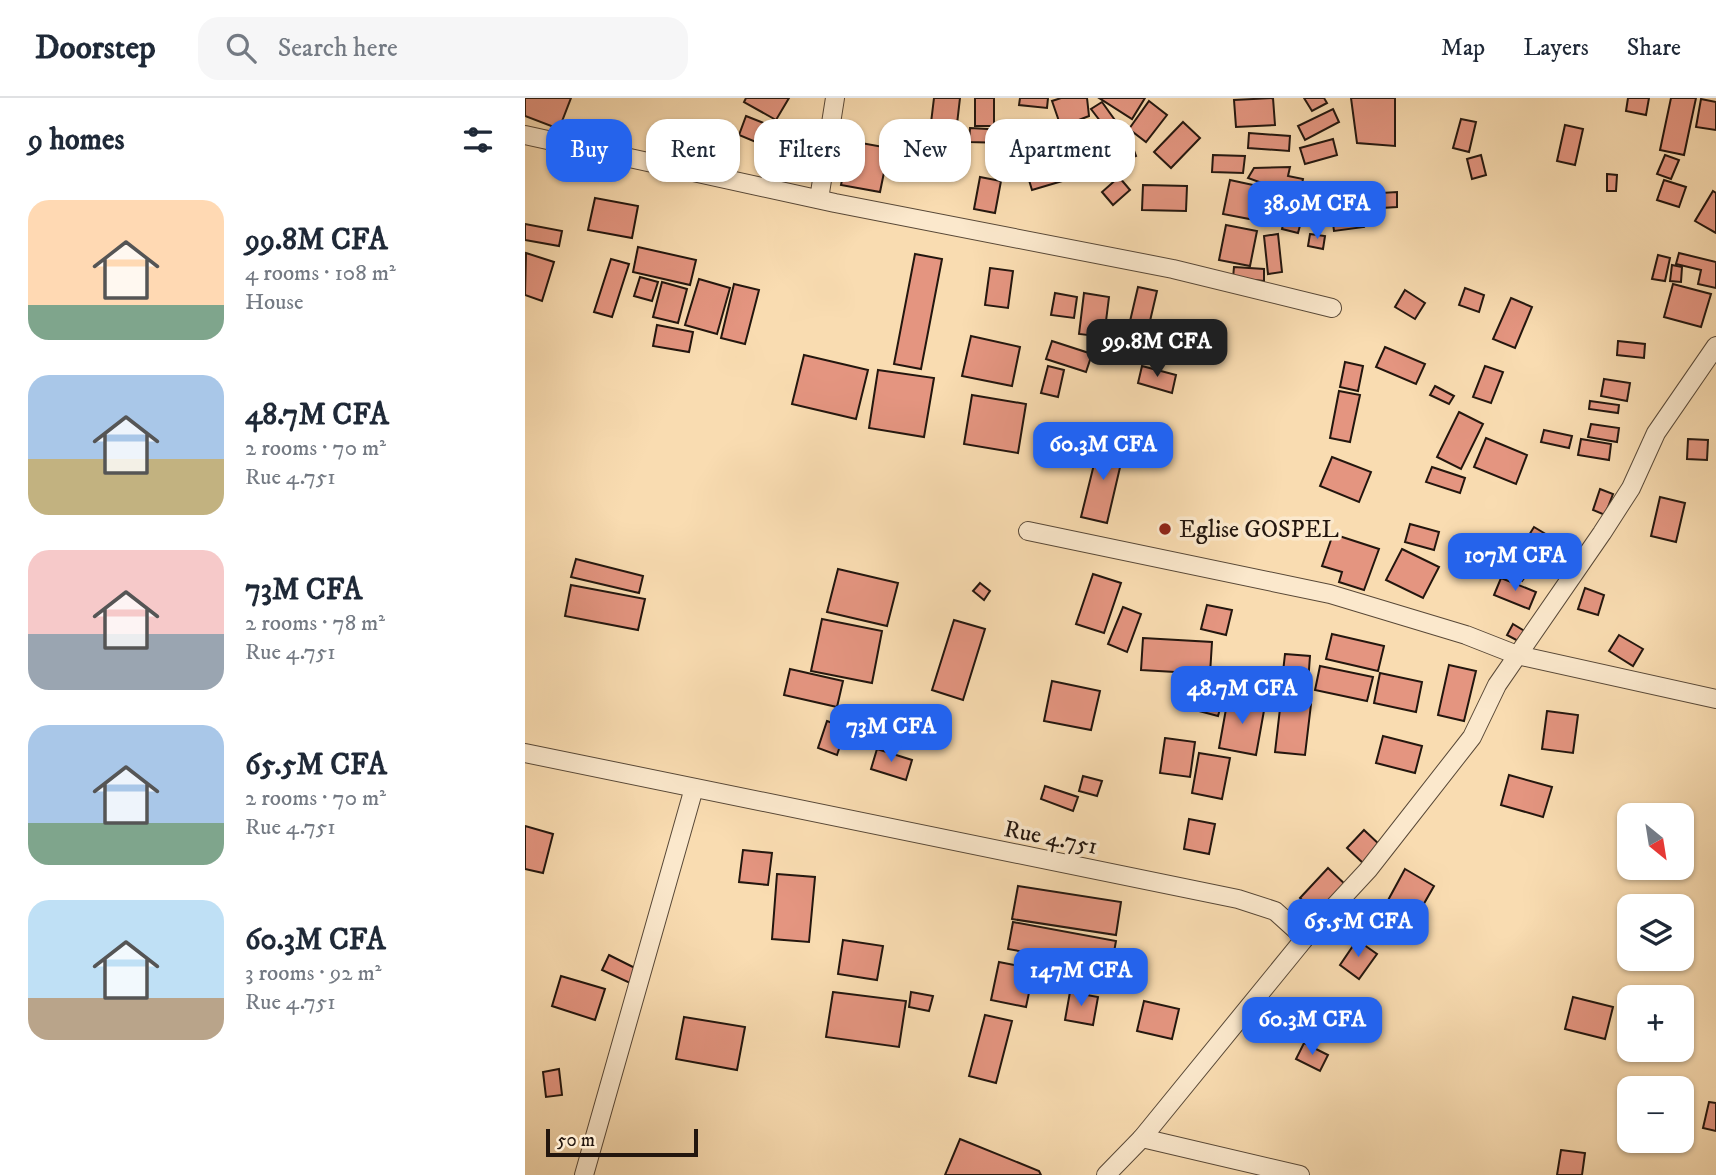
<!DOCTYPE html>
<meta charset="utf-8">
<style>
:root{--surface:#fff;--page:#f6f6f7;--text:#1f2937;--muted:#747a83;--line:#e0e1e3;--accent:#2563eb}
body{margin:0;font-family:"IM FELL DW Pica",serif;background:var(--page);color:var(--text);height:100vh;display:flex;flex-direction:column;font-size:26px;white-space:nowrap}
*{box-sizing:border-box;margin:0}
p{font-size:23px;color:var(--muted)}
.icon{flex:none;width:38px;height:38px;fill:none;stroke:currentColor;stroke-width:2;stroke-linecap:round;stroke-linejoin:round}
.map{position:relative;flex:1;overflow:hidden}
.sheet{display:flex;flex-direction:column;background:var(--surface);width:525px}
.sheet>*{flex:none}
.hud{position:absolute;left:21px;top:21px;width:665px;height:63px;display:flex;gap:14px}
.needle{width:46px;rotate:150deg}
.controls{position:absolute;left:1092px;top:705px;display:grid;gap:14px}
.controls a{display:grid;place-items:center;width:77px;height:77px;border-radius:14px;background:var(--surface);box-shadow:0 2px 5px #0004;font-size:35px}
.scale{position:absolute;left:21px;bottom:18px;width:152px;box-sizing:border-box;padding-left:7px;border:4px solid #23160e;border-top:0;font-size:19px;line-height:24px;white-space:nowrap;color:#23160e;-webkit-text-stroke:5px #fbe8cc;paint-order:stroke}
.price{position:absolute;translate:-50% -60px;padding:0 16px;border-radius:14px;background:var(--accent);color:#fff;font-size:23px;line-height:46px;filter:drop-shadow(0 2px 4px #0008)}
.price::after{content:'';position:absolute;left:50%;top:42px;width:21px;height:16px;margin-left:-10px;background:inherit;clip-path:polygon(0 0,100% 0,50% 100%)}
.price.selected{background:#222;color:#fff}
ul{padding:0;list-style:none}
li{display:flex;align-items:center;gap:21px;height:175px;padding:0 28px}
li span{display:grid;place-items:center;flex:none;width:196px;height:140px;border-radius:21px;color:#555}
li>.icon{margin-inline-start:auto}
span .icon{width:84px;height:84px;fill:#fffc;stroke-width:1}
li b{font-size:30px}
h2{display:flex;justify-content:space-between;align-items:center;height:84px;padding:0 28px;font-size:30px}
.pill{padding:0 24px;border-radius:21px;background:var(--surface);box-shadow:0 2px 5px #0004;font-size:24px;line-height:63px}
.pill.selected{background:var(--accent);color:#fff}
header{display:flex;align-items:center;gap:42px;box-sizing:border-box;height:98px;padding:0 35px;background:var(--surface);border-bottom:2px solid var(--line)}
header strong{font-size:33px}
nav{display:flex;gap:38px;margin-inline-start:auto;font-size:24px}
.search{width:490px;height:63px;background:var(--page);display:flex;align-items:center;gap:18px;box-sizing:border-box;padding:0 24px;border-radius:21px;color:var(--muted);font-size:26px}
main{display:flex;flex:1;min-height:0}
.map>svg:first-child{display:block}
.building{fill:#e49580;stroke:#23160e;stroke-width:2}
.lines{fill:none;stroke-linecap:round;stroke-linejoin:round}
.street-casing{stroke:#584837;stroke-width:20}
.street{stroke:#fbe8cc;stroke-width:18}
.poi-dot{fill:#8f2418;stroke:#fbe8cc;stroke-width:2.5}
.labels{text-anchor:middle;stroke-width:7;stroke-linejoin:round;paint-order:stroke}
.poi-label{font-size:24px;fill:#23160e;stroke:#fbe8cc;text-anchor:start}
.street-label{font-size:24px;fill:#23160e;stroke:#fbe8cc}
</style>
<header>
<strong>Doorstep</strong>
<div class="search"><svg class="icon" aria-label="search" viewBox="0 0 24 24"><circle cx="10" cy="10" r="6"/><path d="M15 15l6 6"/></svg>Search here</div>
<nav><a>Map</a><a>Layers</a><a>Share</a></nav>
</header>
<main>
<section class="sheet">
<h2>9 homes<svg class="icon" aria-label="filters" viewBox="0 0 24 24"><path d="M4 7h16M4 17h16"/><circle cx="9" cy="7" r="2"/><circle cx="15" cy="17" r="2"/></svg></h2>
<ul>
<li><span style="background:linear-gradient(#ffd9b3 75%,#7fa58c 0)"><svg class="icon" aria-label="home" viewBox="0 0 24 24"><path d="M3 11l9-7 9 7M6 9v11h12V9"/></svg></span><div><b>99.8M CFA</b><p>4 rooms · 108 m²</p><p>House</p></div></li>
<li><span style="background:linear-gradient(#a9c7e8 60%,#c2b280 0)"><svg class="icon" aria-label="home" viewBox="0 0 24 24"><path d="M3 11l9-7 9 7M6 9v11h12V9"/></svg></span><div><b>48.7M CFA</b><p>2 rooms · 70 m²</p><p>Rue 4.751</p></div></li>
<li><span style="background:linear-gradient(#f6c9c9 60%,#9aa5b1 0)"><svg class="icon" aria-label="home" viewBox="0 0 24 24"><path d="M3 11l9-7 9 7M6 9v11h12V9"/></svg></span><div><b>73M CFA</b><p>2 rooms · 78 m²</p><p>Rue 4.751</p></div></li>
<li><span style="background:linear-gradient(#a9c7e8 70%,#7fa58c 0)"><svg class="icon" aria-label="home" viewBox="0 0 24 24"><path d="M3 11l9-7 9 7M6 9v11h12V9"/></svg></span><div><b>65.5M CFA</b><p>2 rooms · 70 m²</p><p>Rue 4.751</p></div></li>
<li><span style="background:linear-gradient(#bfe0f5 70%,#b9a48a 0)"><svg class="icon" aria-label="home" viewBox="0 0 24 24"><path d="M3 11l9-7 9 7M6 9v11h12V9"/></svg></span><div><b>60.3M CFA</b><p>3 rooms · 92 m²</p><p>Rue 4.751</p></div></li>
</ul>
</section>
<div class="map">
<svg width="1191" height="1077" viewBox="0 0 1191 1077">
<rect width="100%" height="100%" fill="#f9dcb1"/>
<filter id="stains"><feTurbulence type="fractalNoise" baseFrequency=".00286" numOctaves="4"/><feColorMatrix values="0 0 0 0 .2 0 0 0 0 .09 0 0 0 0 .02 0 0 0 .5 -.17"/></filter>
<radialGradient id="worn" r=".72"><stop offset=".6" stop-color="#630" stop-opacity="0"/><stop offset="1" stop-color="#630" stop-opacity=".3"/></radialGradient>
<g class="building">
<polygon points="0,0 46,0 34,31 0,18"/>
<polygon points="221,0 264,0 251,22 219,4"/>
<polygon points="409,0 435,0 428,61 402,58"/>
<rect x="450" y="0" width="19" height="28"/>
<polygon points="495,0 523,0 522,10 494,7"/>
<polygon points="536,0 562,0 564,18 536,29 527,3"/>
<polygon points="574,0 620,0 607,21"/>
<polygon points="748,0 750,27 711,29 709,2"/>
<polygon points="779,0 799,0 802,5 787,13"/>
<polygon points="826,0 870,0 870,48 832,45"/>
<polygon points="1103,0 1124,0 1121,17 1101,13"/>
<polygon points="1146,0 1171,0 1159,57 1135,52"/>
<polygon points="1176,1 1191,4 1191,32 1171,29"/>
<polygon points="624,3 642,17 621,44 604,31"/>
<polygon points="577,4 592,25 582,32 566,11"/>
<polygon points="808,11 814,24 780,42 773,28"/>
<polygon points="221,18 246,28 238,47 214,37"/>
<polygon points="936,21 951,24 944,54 928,50"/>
<polygon points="658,24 675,40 646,70 629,54"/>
<polygon points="1040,27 1058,31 1050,67 1032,63"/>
<polygon points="445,30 480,32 480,45 444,44"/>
<polygon points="529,35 544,81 507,92 493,46"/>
<polygon points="724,35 765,38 764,53 723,50"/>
<polygon points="604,39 611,58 580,71 572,51"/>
<polygon points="808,41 812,57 780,66 775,50"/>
<polygon points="325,43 364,50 355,94 316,87"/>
<polygon points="688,57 720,58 718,75 687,74"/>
<polygon points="956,57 961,77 947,81 942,61"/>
<polygon points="1140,57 1154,62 1146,81 1132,76"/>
<polygon points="765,69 763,78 778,81 774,100 759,98 754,127 741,124 748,89 723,80 729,70"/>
<polygon points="1082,76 1092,77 1091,93 1082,93"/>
<polygon points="455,79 476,83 470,115 449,111"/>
<polygon points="594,79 605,92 588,107 577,94"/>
<polygon points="705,82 742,90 735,123 698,116"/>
<polygon points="1139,82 1161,89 1154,109 1132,102"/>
<polygon points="618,87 662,88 661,113 617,112"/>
<polygon points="1188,93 1191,95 1191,135 1170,123"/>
<polygon points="872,94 872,109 840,111 840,96"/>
<polygon points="70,100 113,108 107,140 63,132"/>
<polygon points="763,105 780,109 773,135 757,131"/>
<polygon points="836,113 839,129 809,133 807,117"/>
<polygon points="0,126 37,133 34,148 0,142"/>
<polygon points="701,127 732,133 725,168 694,162"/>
<polygon points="753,136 757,174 743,176 739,138"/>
<polygon points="785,136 800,138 798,151 783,148"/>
<polygon points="113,149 171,162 165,187 108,174"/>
<polygon points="1,155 29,164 17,203 0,197"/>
<polygon points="1154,155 1191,164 1191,190 1173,186 1176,172 1151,166"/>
<polygon points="390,156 417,161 396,271 369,266"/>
<polygon points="1133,157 1145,160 1140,183 1127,181"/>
<polygon points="86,161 104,166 87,219 69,214"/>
<polygon points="1147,167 1157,169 1156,184 1145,183"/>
<polygon points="709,169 739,171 739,183 708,180"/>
<polygon points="465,170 488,173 483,210 460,207"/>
<polygon points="115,179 133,184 127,203 109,198"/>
<polygon points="174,181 205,190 192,236 160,227"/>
<polygon points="137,184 162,191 153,225 128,219"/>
<polygon points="209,186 234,192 220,246 196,240"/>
<polygon points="1148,186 1186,196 1176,229 1139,219"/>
<polygon points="613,189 632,193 618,253 599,249"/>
<polygon points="940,190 959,197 954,214 934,207"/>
<polygon points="880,192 900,205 890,221 870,209"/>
<polygon points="530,195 552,199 549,220 526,217"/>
<polygon points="559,195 584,199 579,239 554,236"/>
<polygon points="986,200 1007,209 990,250 968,241"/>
<polygon points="132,227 168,234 164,254 128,248"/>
<polygon points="446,238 495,249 487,288 437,278"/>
<polygon points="527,243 567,256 561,274 521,261"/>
<polygon points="1093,243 1120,246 1119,260 1092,257"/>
<polygon points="860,249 900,266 891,286 851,269"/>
<polygon points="279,257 343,272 331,321 267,306"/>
<polygon points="820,264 838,268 833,293 815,289"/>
<polygon points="523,268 539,272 533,299 516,295"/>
<polygon points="617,268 651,277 647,295 613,285"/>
<polygon points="960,268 978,274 966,305 948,299"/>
<polygon points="353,272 409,280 399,339 344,330"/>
<polygon points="1079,281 1105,285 1102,303 1076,298"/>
<polygon points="910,288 929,298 924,306 905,297"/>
<polygon points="814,293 835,297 825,344 805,340"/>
<polygon points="447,297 501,306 493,355 439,346"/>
<polygon points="1065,303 1094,307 1093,315 1064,311"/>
<polygon points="934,314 958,326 936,371 912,359"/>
<polygon points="1066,326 1094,330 1092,344 1063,339"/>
<polygon points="1019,332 1047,338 1044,350 1016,344"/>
<polygon points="961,340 1002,357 991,386 949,369"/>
<polygon points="1056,341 1086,346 1084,362 1053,357"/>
<polygon points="1163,341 1183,342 1182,362 1162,361"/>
<polygon points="575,342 600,348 582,425 556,419"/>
<polygon points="807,359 846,374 834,404 795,388"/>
<polygon points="907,369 940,380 935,395 901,384"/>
<polygon points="1075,391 1088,396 1080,417 1068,412"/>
<polygon points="1135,399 1160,405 1151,444 1126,438"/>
<polygon points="885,426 914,434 909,452 880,444"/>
<polygon points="1009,429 1029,441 1016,462 996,450"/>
<polygon points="808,436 854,451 839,492 814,484 817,474 797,468"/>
<polygon points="984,447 1010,465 997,483 971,466"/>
<polygon points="877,451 914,469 898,500 861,482"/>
<polygon points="51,461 118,478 114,495 46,479"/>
<polygon points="313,471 373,485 362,528 302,514"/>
<polygon points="568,476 596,485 579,535 551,526"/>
<polygon points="976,480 1011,494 1004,511 969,497"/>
<polygon points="455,485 465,493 459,502 448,493"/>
<polygon points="46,487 120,501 113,532 40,518"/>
<polygon points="1060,490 1079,497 1073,517 1053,511"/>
<polygon points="682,507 707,512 701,537 676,531"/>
<polygon points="598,509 616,516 602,554 583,546"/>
<polygon points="297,521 357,533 347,585 286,573"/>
<polygon points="429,522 460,531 438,602 407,592"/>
<polygon points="988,526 1001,534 995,544 982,537"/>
<polygon points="807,536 859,548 853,573 801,561"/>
<polygon points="1094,537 1118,551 1108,568 1084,553"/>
<polygon points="618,540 687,544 685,576 616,572"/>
<polygon points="760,556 785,558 783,585 757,583"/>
<polygon points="924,567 951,573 939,623 913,617"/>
<polygon points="795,568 848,579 842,603 790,592"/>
<polygon points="265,571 318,583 312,609 259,597"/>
<polygon points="855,575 897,584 891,614 849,605"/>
<polygon points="527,583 575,593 566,632 519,623"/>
<polygon points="681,584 701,590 693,618 674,613"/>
<polygon points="703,600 740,607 731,657 694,650"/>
<polygon points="756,602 786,606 780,657 750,654"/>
<polygon points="1022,613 1053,617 1048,655 1017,651"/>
<polygon points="302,623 321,630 312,657 293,650"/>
<polygon points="858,638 897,648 890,675 851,665"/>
<polygon points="640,640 670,644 665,679 635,675"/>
<polygon points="352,651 387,662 381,682 346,671"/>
<polygon points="674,655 705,660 697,701 667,695"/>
<polygon points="984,677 1027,689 1018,719 976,707"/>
<polygon points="558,678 577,683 572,698 554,693"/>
<polygon points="520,688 553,699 548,713 516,701"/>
<polygon points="664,721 690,726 684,756 659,751"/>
<polygon points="0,728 28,736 18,775 0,771"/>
<polygon points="839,732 855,747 838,765 822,750"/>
<polygon points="218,752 247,755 243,787 214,784"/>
<polygon points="803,770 824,790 795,819 775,800"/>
<polygon points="880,771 909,788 889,823 861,806"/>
<polygon points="252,776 290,779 284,844 247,841"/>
<polygon points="493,788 596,804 591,837 487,821"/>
<polygon points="488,824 591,843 586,870 483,851"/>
<polygon points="318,842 358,848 352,882 313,876"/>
<polygon points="832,842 852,856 834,881 815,867"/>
<polygon points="84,857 112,871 105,885 77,872"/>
<polygon points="474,864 509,871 501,909 466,902"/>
<polygon points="552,866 578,871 573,894 547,889"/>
<polygon points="36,878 80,891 70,922 27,908"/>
<polygon points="308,894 381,903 374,949 301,939"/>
<polygon points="386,894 408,898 404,913 384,909"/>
<polygon points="545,894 573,899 568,927 540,922"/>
<polygon points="1048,899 1088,909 1080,941 1040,931"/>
<polygon points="619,903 654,911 647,941 612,933"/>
<polygon points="460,917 487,923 471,985 444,978"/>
<polygon points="159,919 220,929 212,972 151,961"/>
<polygon points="779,945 803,957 795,973 771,961"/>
<polygon points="34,971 37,997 21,999 18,974"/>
<polygon points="1184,1004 1191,1005 1191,1033 1178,1030"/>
<polygon points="435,1041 514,1073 516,1077 420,1077"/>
<polygon points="1036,1052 1060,1055 1057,1077 1032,1077"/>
</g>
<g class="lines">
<defs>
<g id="street">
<polyline points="0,37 310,105 648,171 807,210"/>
<polyline points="294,101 310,0"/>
<polyline points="503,433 805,496 941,537 992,557 1191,601"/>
<polyline points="0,655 713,801 750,813 780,840"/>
<polyline points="617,1040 775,1077"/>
<polyline points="59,1077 169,690"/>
<polyline points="581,1077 617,1040 780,840 843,772 947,639 972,587 1077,435 1106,390 1131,335 1191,248"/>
</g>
</defs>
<use href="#street" class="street-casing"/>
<use href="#street" class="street"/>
</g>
<circle class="poi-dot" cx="640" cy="431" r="7"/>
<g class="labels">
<g class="poi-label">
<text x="654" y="439">Eglise GOSPEL</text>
</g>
<g class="street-label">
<text transform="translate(526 739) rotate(11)" y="8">Rue 4.751</text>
</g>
</g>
<rect width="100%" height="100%" filter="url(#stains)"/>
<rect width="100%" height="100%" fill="url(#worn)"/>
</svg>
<div class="controls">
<a><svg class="needle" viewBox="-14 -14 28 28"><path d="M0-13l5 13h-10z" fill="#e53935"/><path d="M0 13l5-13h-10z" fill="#747a83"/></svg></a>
<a><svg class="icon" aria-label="layers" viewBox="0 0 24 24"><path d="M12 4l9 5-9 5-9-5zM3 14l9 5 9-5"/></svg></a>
<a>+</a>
<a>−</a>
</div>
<div class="scale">50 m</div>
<b class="price" style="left:792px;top:143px">38.9M CFA</b>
<b class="price selected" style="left:632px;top:281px">99.8M CFA</b>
<b class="price" style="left:578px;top:384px">60.3M CFA</b>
<b class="price" style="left:990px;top:495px">107M CFA</b>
<b class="price" style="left:717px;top:628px">48.7M CFA</b>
<b class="price" style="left:366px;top:666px">73M CFA</b>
<b class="price" style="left:833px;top:861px">65.5M CFA</b>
<b class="price" style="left:556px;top:910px">147M CFA</b>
<b class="price" style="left:787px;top:959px">60.3M CFA</b>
<div class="hud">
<a class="pill selected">Buy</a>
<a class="pill">Rent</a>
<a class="pill">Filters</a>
<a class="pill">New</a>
<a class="pill">Apartment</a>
</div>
</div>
</main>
